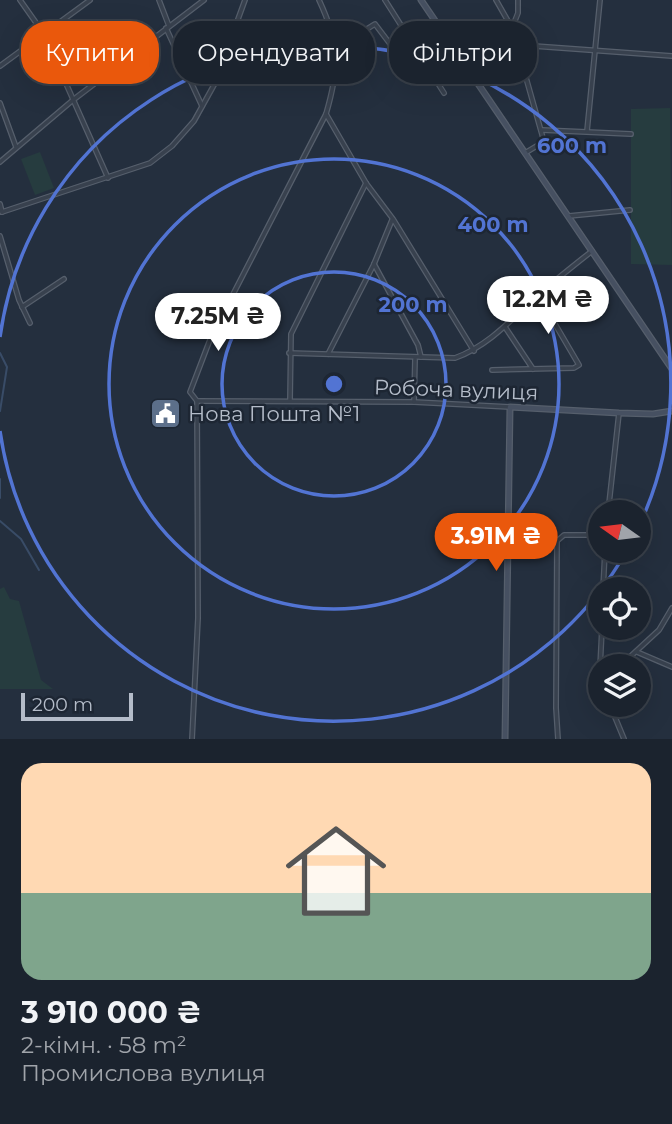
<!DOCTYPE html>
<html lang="uk">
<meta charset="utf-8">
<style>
:root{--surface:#1b232e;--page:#282f3a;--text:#f1f3f6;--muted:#a0a4aa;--line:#39404a;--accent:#ea580c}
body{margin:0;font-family:Montserrat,sans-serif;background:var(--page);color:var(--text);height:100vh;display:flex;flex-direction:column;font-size:26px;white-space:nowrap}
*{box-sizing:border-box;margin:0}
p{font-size:23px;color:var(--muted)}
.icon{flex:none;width:38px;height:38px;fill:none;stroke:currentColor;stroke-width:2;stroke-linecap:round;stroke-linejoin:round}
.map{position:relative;height:739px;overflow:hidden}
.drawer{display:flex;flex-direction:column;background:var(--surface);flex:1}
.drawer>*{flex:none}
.banner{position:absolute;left:21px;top:21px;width:630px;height:63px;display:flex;gap:14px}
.needle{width:46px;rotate:284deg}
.fabs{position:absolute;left:588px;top:500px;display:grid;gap:14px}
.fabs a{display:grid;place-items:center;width:63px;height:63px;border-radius:50%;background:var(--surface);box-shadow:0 7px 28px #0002,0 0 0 2px var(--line);font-size:35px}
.scale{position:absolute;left:21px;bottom:18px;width:112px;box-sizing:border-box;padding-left:7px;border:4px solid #b4bcc9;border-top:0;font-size:19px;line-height:24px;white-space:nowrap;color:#b4bcc9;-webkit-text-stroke:5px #1d2633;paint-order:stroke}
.price{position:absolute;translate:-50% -60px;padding:0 16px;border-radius:24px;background:#fff;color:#222;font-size:23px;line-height:46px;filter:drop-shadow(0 2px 4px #0008)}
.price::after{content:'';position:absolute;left:50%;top:42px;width:21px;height:16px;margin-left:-10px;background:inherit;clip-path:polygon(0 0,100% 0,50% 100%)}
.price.selected{background:var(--accent);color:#fff}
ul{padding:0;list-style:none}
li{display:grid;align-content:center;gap:14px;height:371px;padding:0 21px}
li span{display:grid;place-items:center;height:217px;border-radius:21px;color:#555}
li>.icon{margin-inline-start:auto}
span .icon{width:126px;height:126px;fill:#fffc;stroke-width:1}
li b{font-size:30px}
.chip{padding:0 24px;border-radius:28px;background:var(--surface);box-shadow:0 7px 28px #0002,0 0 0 2px var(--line);font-size:24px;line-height:63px}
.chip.selected{background:var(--accent);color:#fff}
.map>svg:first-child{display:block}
.green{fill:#263c3f}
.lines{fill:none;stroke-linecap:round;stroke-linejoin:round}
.stream{stroke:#394c67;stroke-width:2}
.street-casing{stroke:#565f6c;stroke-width:6}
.secondary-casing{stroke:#565f6c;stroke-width:7}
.street{stroke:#38414e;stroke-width:3.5}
.secondary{stroke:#465061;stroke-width:4.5}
.ring{fill:none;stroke:#5274d3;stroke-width:3.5}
.labels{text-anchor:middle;stroke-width:5;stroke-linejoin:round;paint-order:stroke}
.street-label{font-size:21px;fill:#b4bcc9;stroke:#1d2633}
.poi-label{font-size:21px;fill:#b4bcc9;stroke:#1d2633;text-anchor:start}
.centre{fill:#5274d3;stroke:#1d2633;stroke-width:3.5}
.ring-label{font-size:21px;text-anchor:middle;font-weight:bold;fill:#5274d3;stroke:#1d2633;stroke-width:5;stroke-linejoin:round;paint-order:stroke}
</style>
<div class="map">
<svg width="672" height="739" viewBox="0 0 672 739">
<rect width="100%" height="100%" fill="#242f3e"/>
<g class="green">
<polygon points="670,108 672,265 631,264 631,109"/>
<polygon points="40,152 54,188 35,195 21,159"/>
<polygon points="4,587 10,599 19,601 41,680 53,689 0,689 0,589"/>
</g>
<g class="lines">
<g class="stream">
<polyline points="0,353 7,367 0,411"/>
<polyline points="0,479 0,498"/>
<polyline points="0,521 21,539 39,570"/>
</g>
<defs>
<g id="street">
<polyline points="20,0 44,34 108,178"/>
<polyline points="159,0 169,26"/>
<polyline points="385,0 444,93"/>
<polyline points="496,0 512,28"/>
<polyline points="518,0 518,13 512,28 543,138 540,144 525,153"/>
<polyline points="166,28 202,106"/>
<polyline points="336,48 375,24 403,61"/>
<polyline points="518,50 534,46 672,56"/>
<polyline points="0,66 90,0"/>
<polyline points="0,103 16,147"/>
<polyline points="326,114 366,183 393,219 474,351"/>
<polyline points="542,130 631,134"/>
<polyline points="587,131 600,0"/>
<polyline points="0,162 73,100 204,0"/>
<polyline points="0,204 2,212"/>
<polyline points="2,212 150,163 172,146 194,121 214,85 245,0"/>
<polyline points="569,216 630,210"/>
<polyline points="0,236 19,300 30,323"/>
<polyline points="374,264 418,345 421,357"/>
<polyline points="22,307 64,279"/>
<polyline points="505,327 533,369"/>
<path d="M289 353 455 358C488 346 511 320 537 296 554 281 573 266 592 251"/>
<polyline points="328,354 374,264 392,220"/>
<polyline points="492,370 574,368 579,365 538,295"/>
<polyline points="290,400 291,334 366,183"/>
<polyline points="197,401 414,402 510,407"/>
<polyline points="414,402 415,359"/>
<polyline points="608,513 619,413"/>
<polyline points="509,532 557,541 564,535 600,535"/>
<polyline points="557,541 556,708 558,739"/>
<polyline points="603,590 605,551"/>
<polyline points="637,652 672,667"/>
<polyline points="619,667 659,630 672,608"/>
<polyline points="600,668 602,628"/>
<polyline points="610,705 624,739"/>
<path d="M192 739 198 618 197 401 190 392 211 337 326 114C340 66 340 45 319 0"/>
</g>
<g id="secondary">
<polyline points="421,0 672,369"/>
<polyline points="505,739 510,407 619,413 653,414 672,411"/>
</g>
</defs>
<use href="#street" class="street-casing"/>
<use href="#secondary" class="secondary-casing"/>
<use href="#street" class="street"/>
<use href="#secondary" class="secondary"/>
</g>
<g class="ring">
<circle cx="334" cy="384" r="112"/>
<circle cx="334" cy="384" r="225"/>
<path d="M626 552A337 337 0 0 1 0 431M0 337A337 337 0 1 1 639 526"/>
</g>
<defs>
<symbol id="civic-square" viewBox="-11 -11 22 22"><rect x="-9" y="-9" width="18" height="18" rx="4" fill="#5c6f8a" stroke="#1d2633"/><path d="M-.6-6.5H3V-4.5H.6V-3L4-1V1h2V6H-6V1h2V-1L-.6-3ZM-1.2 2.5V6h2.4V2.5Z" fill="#fff"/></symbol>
</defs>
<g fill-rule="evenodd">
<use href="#civic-square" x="148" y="396" width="35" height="35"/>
</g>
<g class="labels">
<g class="street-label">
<text transform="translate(456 390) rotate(2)" y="7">Робоча вулиця</text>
</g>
<g class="poi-label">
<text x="188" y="421">Нова Пошта №1</text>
</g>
</g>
<circle cx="334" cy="384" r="10" class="centre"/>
<g class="ring-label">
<text x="572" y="153">600 m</text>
<text x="493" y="232">400 m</text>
<text x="413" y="312">200 m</text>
</g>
</svg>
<div class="fabs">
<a><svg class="needle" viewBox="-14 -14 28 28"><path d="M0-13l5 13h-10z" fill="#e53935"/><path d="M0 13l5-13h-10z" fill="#a0a4aa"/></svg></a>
<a><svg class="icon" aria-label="locate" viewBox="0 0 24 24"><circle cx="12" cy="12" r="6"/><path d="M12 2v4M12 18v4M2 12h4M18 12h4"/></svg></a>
<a><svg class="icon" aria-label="layers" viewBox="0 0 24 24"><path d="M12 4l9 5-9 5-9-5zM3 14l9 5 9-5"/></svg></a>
</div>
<div class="scale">200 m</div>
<b class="price" style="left:548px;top:336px">12.2M ₴</b>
<b class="price" style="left:218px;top:353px">7.25M ₴</b>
<b class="price selected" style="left:496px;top:573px">3.91M ₴</b>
<div class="banner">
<a class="chip selected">Купити</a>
<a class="chip">Орендувати</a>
<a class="chip">Фільтри</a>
</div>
</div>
<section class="drawer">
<ul>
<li><span style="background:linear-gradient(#ffd9b3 60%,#7fa58c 0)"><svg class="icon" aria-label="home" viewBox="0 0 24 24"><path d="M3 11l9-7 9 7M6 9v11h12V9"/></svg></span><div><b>3 910 000 ₴</b><p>2-кімн. · 58 m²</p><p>Промислова вулиця</p></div></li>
</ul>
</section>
